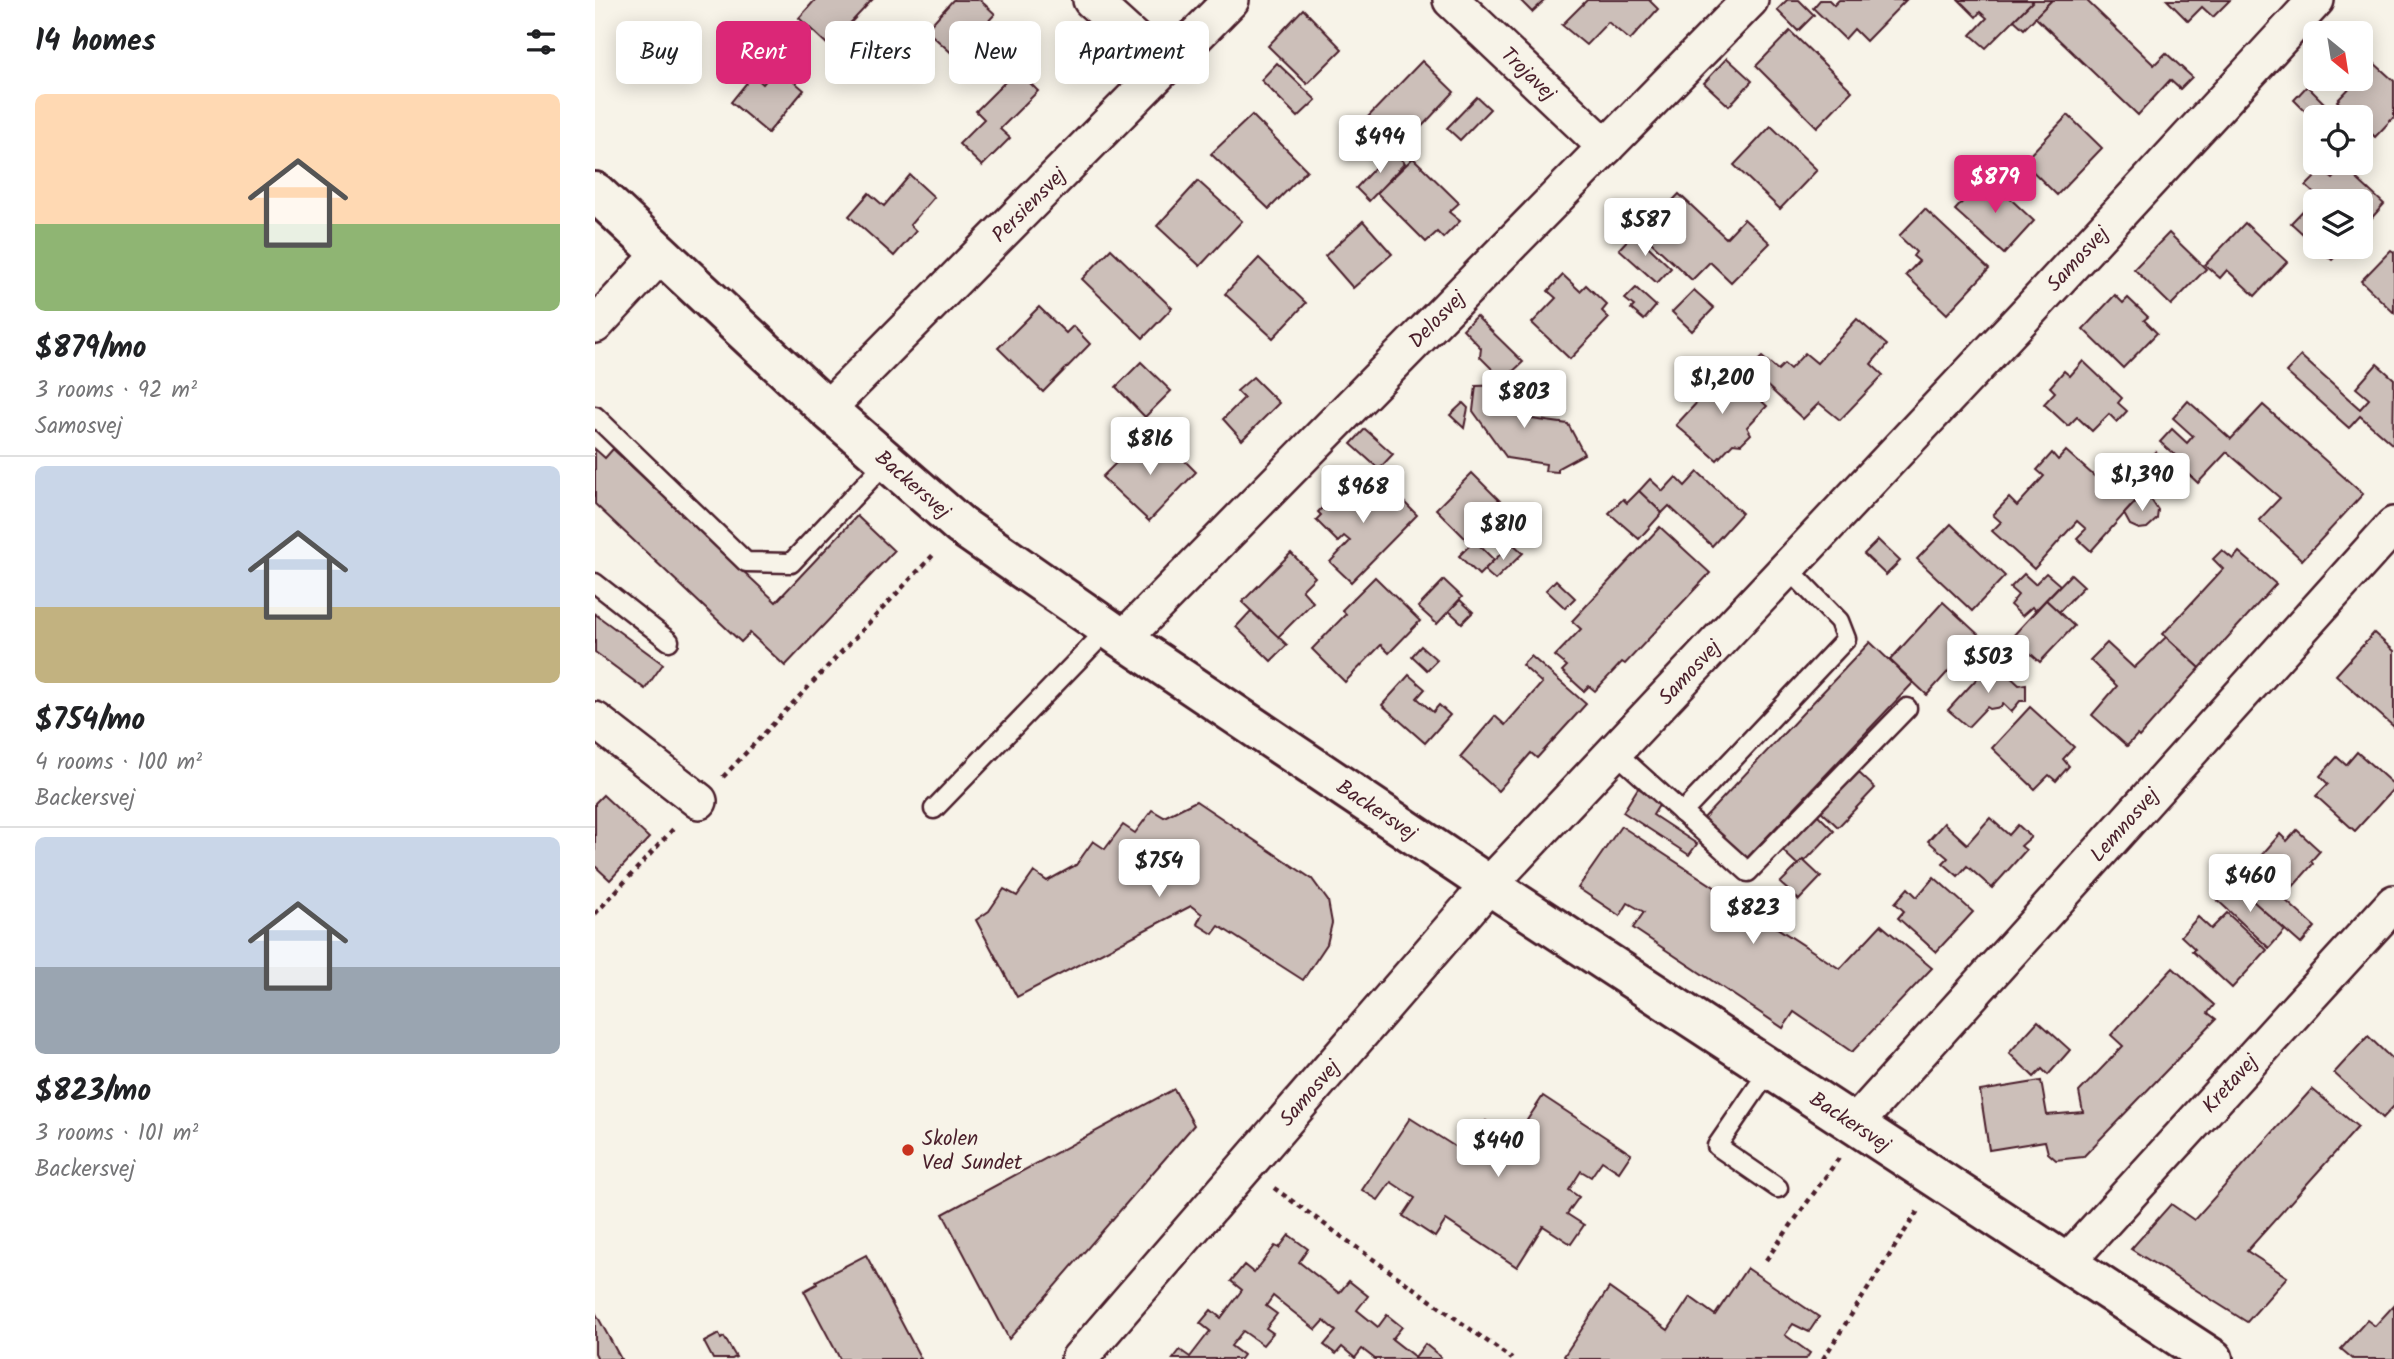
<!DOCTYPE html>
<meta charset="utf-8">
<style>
:root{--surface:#fff;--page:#f6f6f6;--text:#202124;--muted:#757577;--line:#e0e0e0;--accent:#db2777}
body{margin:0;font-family:Kalam,sans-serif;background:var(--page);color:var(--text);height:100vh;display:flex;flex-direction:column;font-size:26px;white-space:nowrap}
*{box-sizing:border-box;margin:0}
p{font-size:23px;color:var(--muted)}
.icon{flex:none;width:38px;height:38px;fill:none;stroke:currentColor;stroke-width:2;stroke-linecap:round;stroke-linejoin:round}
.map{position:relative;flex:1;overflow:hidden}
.details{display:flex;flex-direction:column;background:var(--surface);width:595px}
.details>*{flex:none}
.guide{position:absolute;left:21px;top:21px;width:665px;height:63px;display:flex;gap:14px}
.needle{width:46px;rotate:150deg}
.buttons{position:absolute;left:1708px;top:21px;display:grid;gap:14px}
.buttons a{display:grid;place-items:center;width:70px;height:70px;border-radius:10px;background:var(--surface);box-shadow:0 4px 18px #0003;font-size:35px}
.price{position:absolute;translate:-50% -60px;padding:0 16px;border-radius:7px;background:#fff;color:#222;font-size:23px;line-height:46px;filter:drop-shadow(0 2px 4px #0008)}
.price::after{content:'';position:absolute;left:50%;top:42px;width:21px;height:16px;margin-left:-10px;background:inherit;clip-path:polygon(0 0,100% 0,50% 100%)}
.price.active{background:var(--accent);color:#fff}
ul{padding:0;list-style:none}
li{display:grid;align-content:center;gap:14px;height:371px;padding:0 35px}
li+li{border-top:2px solid var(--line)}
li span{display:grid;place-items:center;height:217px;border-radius:10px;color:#555}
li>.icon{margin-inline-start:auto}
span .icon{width:126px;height:126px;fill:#fffc;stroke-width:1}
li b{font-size:30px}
h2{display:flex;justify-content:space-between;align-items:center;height:84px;padding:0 35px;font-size:30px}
.chip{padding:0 24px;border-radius:10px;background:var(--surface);box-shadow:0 4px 18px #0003;font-size:24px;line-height:63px}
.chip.active{background:var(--accent);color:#fff}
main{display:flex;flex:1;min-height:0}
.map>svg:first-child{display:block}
.building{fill:#ccbfb9;stroke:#4a1f2b;stroke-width:2}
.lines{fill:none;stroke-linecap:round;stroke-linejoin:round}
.lane-casing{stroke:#4a1f2b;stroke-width:23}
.street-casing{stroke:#4a1f2b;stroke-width:40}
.secondary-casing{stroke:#4a1f2b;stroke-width:44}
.path{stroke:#4a1f2b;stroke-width:4.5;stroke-dasharray:5 5;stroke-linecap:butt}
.lane{stroke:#f7f3e8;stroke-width:18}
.street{stroke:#f7f3e8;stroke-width:35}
.secondary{stroke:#f7f3e8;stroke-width:38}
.poi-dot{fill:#c8321e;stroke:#f7f3e8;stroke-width:2.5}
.labels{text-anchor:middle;stroke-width:6;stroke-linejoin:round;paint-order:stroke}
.street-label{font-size:21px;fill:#4a1f2b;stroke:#f7f3e8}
.poi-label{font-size:21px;fill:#4a1f2b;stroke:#f7f3e8;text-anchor:start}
</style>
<main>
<section class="details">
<h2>14 homes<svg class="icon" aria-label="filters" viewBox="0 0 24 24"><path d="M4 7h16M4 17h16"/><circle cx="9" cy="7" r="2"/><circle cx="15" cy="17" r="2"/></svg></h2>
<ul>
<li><span style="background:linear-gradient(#ffd9b3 60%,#8fb573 0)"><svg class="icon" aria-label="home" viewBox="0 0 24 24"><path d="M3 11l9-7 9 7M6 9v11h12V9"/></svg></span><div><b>$879/mo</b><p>3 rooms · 92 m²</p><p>Samosvej</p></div></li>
<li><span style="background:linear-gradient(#c9d6e8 65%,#c2b280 0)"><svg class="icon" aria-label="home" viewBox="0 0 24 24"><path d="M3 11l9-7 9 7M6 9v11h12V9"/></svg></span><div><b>$754/mo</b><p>4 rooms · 100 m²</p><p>Backersvej</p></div></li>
<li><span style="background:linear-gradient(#c9d6e8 60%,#9aa5b1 0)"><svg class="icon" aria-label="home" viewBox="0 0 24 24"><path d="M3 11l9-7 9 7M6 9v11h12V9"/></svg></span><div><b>$823/mo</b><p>3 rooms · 101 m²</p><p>Backersvej</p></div></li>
</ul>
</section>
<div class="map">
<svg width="1799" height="1359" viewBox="0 0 1799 1359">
<rect width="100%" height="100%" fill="#f7f3e8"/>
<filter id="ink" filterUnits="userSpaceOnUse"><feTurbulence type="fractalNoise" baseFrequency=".0143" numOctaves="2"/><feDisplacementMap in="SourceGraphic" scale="14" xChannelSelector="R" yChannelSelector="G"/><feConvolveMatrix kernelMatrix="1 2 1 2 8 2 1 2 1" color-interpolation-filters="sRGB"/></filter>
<g filter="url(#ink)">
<g class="building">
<polygon points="220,0 277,0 234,46 204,18"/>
<polygon points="358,0 385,0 400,14 361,57 331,30"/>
<polygon points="925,0 950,0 937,12"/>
<polygon points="992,0 1054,0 1063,9 1035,40 1013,22 991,45 967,25"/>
<polygon points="1192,0 1204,0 1219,15 1203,31 1182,10"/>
<polygon points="1225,0 1234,0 1239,5 1244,0 1311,0 1271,41 1259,29 1250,39 1218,8"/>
<polygon points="1364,0 1439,0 1391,48 1376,35 1392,18 1385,12 1381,17"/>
<polygon points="1439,0 1457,0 1429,29 1419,20"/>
<polygon points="1457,0 1491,0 1559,65 1571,53 1597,77 1585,89 1575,80 1543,115 1440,17"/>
<polygon points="1572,0 1635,0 1618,17 1607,7 1593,21"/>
<polygon points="708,9 747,49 712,84 673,46"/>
<polygon points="1195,31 1257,91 1222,127 1161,66"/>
<polygon points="1132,58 1157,81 1134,106 1109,83"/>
<polygon points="827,61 859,92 803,152 770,120"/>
<polygon points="1778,62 1799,81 1799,117 1780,137 1766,123 1766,117 1760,117 1742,101 1763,79 1766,79 1766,76"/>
<polygon points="682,63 721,100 703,117 666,80"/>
<polygon points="182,67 209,90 173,133 136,102 158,75 168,84"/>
<polygon points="422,70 443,91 405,129 415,138 387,166 364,144 389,119 381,111"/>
<polygon points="1712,86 1735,109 1727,117 1720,117 1720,121 1699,100"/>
<polygon points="882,97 895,109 865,140 852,128"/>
<polygon points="657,115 712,170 674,209 616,154"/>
<polygon points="1473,115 1507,148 1462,195 1428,162"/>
<polygon points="1176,126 1222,170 1185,209 1139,165"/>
<polygon points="796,150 810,163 774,201 761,188"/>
<polygon points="818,158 864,203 854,212 865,221 848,238 842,232 831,242 782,193"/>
<polygon points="1749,167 1789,204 1766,230 1766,201 1720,201 1720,245 1696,223 1722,196 1711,186 1727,170 1738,179"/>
<polygon points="315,175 339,197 315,225 321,231 299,256 254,216 274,193 289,206"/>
<polygon points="1391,176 1439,221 1409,254 1360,210"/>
<polygon points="603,181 647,221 605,266 562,226"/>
<polygon points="1084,194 1131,238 1149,219 1175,243 1136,282 1115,262 1097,280 1046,233"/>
<polygon points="1330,209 1394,269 1352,314 1311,275 1324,261 1318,256 1321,252 1304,236"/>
<polygon points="768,221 797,254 758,288 730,256"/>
<polygon points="1650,223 1692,262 1660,296 1632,270 1625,278 1610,265"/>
<polygon points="1039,233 1076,268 1062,283 1024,249"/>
<polygon points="1574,233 1611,269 1576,305 1539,269"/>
<polygon points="1722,247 1750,247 1737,260"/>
<polygon points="516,249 577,308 548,338 487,279"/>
<polygon points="1796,250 1799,252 1799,313 1766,281"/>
<polygon points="664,258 711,303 678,338 630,294"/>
<polygon points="968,275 985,291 991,285 1012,305 1007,311 1014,318 975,359 937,323 961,298 953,291"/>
<polygon points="1041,288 1061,306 1049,320 1036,309 1039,306 1030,299"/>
<polygon points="1099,290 1119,308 1097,331 1077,312"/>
<polygon points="1520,295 1528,303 1533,298 1553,317 1549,320 1562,333 1528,368 1488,329"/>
<polygon points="444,307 471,333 478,326 495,344 448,392 403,348"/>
<polygon points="881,316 928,362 913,376 903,375 885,357 886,348 868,329"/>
<polygon points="1262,319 1292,345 1276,364 1288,375 1245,420 1224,403 1208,419 1154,369 1167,357 1183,370 1189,364 1195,369 1210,353 1222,363"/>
<polygon points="1706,356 1765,409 1774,399 1761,388 1782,364 1799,379 1798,445 1765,416 1754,428 1691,372"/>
<polygon points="1488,361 1527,398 1523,403 1532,411 1522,422 1514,414 1497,431 1482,417 1473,426 1449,404 1460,392 1455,387 1469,371 1475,376"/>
<polygon points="546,362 576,391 550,417 521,387"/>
<polygon points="1132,370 1172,406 1152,427 1156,434 1146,444 1138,443 1122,460 1081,425"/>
<polygon points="658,377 684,403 647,440 628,419 649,398 642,391"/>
<polygon points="911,385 937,419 973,424 989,454 963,468 963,472 950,471 951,464 912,458 878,411 881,386"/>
<polygon points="1593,401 1636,439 1668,405 1768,494 1707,560 1664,520 1685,498 1632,452 1603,483 1578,460 1581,456 1565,442 1577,429 1592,443 1598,436 1578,418"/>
<polygon points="868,403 873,408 869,428 855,415"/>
<polygon points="770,429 798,454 784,469 756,444"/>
<polygon points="563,434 601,472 554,521 507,477 529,455 536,461"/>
<polygon points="0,449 10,458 18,449 181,602 262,516 299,551 190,666 155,633 146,642 0,504"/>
<polygon points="1471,451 1516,491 1528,478 1547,494 1496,551 1482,538 1491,529 1482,521 1439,569 1397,531 1406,522 1398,515 1414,498 1422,506 1449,476 1442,470 1457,453 1463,460"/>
<polygon points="1561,452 1575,466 1547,494 1533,481"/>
<polygon points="1103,472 1147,513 1117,546 1074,506 1067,513 1044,491 1055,479 1068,491 1081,477 1090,486"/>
<polygon points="877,473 913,509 881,542 899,560 884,575 864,556 876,544 841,509"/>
<polygon points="757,477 781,500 794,487 822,515 756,582 735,562 755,541 749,536 743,542 721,520 726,515 723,512"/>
<polygon points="1044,491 1067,513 1044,539 1014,513 1028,499 1032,503"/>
<polygon points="1548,494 1557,501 1563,510 1562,519 1552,528 1544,529 1535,525 1529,514"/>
<polygon points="1356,524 1410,576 1377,611 1322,559"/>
<polygon points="1065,527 1115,573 1030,664 1027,662 1000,691 994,686 989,691 967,671 972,666 960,656 986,629 977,621"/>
<polygon points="1283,540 1305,561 1291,575 1269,554"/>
<polygon points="917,543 928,553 900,580 889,570"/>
<polygon points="1627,550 1638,559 1644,552 1681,584 1605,668 1568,634 1628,569 1618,559"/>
<polygon points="696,553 720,577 707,590 718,602 683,637 647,602"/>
<polygon points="1451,573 1465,585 1440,611 1437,607 1427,616 1415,605 1423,595 1415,588 1429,574 1440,584"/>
<polygon points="1476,574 1489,586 1464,612 1451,600"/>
<polygon points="780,577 825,621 794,653 786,645 750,682 717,649 751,614 747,610"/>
<polygon points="849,580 867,597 842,624 823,607"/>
<polygon points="961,580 980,598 970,608 951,590"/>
<polygon points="865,600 878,612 867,623 854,611"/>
<polygon points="1451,600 1479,626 1445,662 1417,637"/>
<polygon points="1348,602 1385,636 1332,695 1295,660"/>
<polygon points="656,611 692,645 676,661 641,627"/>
<polygon points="0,614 68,664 50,689 0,652"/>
<polygon points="1779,633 1799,651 1799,727 1741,675"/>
<polygon points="1571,637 1605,668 1544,737 1542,735 1532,746 1497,715 1522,686 1495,660 1512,643 1539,668"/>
<polygon points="1275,642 1318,683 1150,860 1107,820"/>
<polygon points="826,646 842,660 832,670 817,656"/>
<polygon points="936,656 991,704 942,758 936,753 903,791 865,757 900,716 910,725 947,683 927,665"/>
<polygon points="1398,661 1424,685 1431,684 1431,701 1425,701 1416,712 1408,704 1406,707 1395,709 1392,707 1373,727 1353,710"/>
<polygon points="814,675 830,689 822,698 838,712 844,705 855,715 830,743 787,705"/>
<polygon points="1435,707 1479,747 1468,759 1474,766 1461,781 1454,775 1440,789 1397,748"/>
<polygon points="1762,752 1799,785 1799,788 1760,831 1721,796 1733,784 1725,776 1742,757 1751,765"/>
<polygon points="1262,771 1280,788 1243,827 1225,810"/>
<polygon points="1043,788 1066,802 1058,815 1102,844 1094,855 1028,812"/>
<polygon points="8,795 54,838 15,880 0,866 0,803"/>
<polygon points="601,801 717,879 733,901 737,923 732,944 708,980 624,926 618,934 602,924 607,914 596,906 422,997 381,920 394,911 409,889 422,896 439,872 452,881 481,865 498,841 510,849 528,825 540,833 557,810 569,817"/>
<polygon points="1222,814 1239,831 1210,861 1208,860 1203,865 1187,850"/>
<polygon points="1395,818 1414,835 1423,825 1436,837 1426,846 1431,850 1397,888 1372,866 1363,876 1348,863 1353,858 1333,841 1349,823 1372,844"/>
<polygon points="1026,826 1245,969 1286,925 1337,968 1257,1052 1199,1012 1188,1028 1038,928 1049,912 1033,903 1025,916 983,888"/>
<polygon points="1702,830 1725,851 1716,861 1718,864 1688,898 1720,927 1706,944 1652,896 1663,884 1651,873 1685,834 1692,841"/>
<polygon points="1208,860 1226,877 1204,900 1185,883"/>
<polygon points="1339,877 1378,912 1341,952 1303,918 1309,911 1300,903 1313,888 1322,897"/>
<polygon points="1636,881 1690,930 1674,948 1620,898"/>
<polygon points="1632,913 1672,950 1637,988 1597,951 1600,949 1586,936 1603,917 1616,929"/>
<polygon points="1578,968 1619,1005 1613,1013 1621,1019 1488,1157 1461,1160 1453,1153 1450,1141 1394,1150 1385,1091 1446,1081 1452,1115 1488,1112 1484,1092 1528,1046 1516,1035"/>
<polygon points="1443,1021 1475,1050 1453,1075 1447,1069 1439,1077 1414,1053"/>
<polygon points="1773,1036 1799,1061 1799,1106 1788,1118 1739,1073"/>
<polygon points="579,1089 599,1125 414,1339 348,1214"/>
<polygon points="1717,1089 1763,1127 1652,1251 1692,1277 1652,1322 1536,1249 1576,1204 1599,1220"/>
<polygon points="948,1096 1036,1154 1024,1172 1007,1161 996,1177 986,1171 974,1190 984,1197 972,1214 989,1225 976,1244 948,1226 922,1267 851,1220 840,1237 808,1216 820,1198 796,1182 783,1200 767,1190 815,1118 870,1153 891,1121 919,1140"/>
<polygon points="694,1235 713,1249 704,1262 744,1293 754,1281 773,1296 762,1310 783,1327 792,1315 807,1327 797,1339 820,1357 830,1344 846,1357 844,1359 780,1359 767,1349 760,1358 747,1347 741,1354 729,1345 741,1331 729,1321 721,1330 678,1296 671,1306 682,1314 671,1328 678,1333 668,1345 648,1331 636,1346 648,1355 645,1359 578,1359 585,1350 595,1357 615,1331 605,1323 616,1310 626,1318 647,1290 636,1281 649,1265 659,1273 680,1246 684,1248"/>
<polygon points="271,1255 326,1359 245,1359 209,1291 222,1284 221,1281"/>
<polygon points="1152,1268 1224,1317 1214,1332 1198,1324 1190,1335 1215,1353 1211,1359 973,1359 969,1356 1014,1288 1073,1330 1095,1297 1120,1315"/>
<polygon points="1799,1305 1799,1359 1758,1359 1746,1349 1772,1320 1780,1326"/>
<polygon points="0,1312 26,1359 3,1359 0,1353"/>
<polygon points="124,1334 126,1339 129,1337 141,1357 137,1359 118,1359 109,1342"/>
</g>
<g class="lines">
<defs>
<g id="lane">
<polyline points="0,416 151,562 196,563 292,461"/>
<polyline points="0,583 74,641"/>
<polyline points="1020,752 1153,872 1312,708"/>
<polyline points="339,809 513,629"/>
<polyline points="1087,813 1251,639 1244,621 1193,568"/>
<polyline points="1175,1069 1122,1146 1183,1188"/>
</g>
<g id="street">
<polyline points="496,0 570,67"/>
<path id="s1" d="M856 0 1011 147"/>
<polyline points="0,325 66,254"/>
<path id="s2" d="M232 409 636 0"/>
<path id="s3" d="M528 639 1155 0"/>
<polyline points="0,720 104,801"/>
<path id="s4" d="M1259 1125 1799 525"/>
<path id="s5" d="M1471 1263 1799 903"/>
<path id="s6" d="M484 1359 894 885 1434 311 1721 0"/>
</g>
<g id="secondary">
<path id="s7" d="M0 192 232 409 366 526 528 639 894 885 1618 1359"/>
</g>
</defs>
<use href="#lane" class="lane-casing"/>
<use href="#street" class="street-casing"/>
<use href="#secondary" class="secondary-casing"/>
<g class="path">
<polyline points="128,777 341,552"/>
<polyline points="0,914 81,826"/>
<polyline points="679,1188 917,1359"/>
<polyline points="1171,1260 1244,1158"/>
<polyline points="1228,1359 1324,1209"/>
</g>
<use href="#lane" class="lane"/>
<use href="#street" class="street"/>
<use href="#secondary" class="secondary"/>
</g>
</g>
<circle class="poi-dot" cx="313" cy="1150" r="7"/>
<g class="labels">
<g class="street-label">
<text dy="7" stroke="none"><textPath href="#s1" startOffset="107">Trojavej</textPath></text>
<text dy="7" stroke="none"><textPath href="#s2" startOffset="287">Persiensvej</textPath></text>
<text dy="7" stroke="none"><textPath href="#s6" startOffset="1486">Samosvej</textPath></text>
<text dy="7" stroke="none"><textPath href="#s3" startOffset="448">Delosvej</textPath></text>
<text dy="7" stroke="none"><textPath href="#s7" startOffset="432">Backersvej</textPath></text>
<text dy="7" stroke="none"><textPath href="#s6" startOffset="919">Samosvej</textPath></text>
<text dy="7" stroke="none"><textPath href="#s7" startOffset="999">Backersvej</textPath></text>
<text dy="7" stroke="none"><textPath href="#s4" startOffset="404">Lemnosvej</textPath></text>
<text dy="7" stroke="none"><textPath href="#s5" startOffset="243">Kretavej</textPath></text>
<text dy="7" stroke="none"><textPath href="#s6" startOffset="352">Samosvej</textPath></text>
<text dy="7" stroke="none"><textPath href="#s7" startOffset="1566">Backersvej</textPath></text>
</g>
<g class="poi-label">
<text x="327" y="1145">Skolen<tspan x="327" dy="24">Ved Sundet</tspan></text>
</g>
</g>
</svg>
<div class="buttons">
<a><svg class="needle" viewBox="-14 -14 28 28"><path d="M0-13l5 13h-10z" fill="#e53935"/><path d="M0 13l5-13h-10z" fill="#757577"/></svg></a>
<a><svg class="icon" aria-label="locate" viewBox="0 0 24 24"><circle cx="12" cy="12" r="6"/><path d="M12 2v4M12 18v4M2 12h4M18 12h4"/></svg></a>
<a><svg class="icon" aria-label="layers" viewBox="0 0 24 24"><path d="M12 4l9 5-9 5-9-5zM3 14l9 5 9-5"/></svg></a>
</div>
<b class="price" style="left:785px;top:175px">$494</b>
<b class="price active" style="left:1400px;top:215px">$879</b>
<b class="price" style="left:1050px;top:258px">$587</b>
<b class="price" style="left:1127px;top:416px">$1,200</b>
<b class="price" style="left:929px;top:430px">$803</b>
<b class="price" style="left:555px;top:477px">$816</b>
<b class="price" style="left:1547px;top:513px">$1,390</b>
<b class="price" style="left:768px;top:525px">$968</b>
<b class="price" style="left:908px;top:562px">$810</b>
<b class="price" style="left:1393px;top:695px">$503</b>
<b class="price" style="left:564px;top:899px">$754</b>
<b class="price" style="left:1655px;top:914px">$460</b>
<b class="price" style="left:1158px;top:946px">$823</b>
<b class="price" style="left:903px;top:1179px">$440</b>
<div class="guide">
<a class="chip">Buy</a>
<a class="chip active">Rent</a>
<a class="chip">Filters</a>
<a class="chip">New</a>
<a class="chip">Apartment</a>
</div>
</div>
</main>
